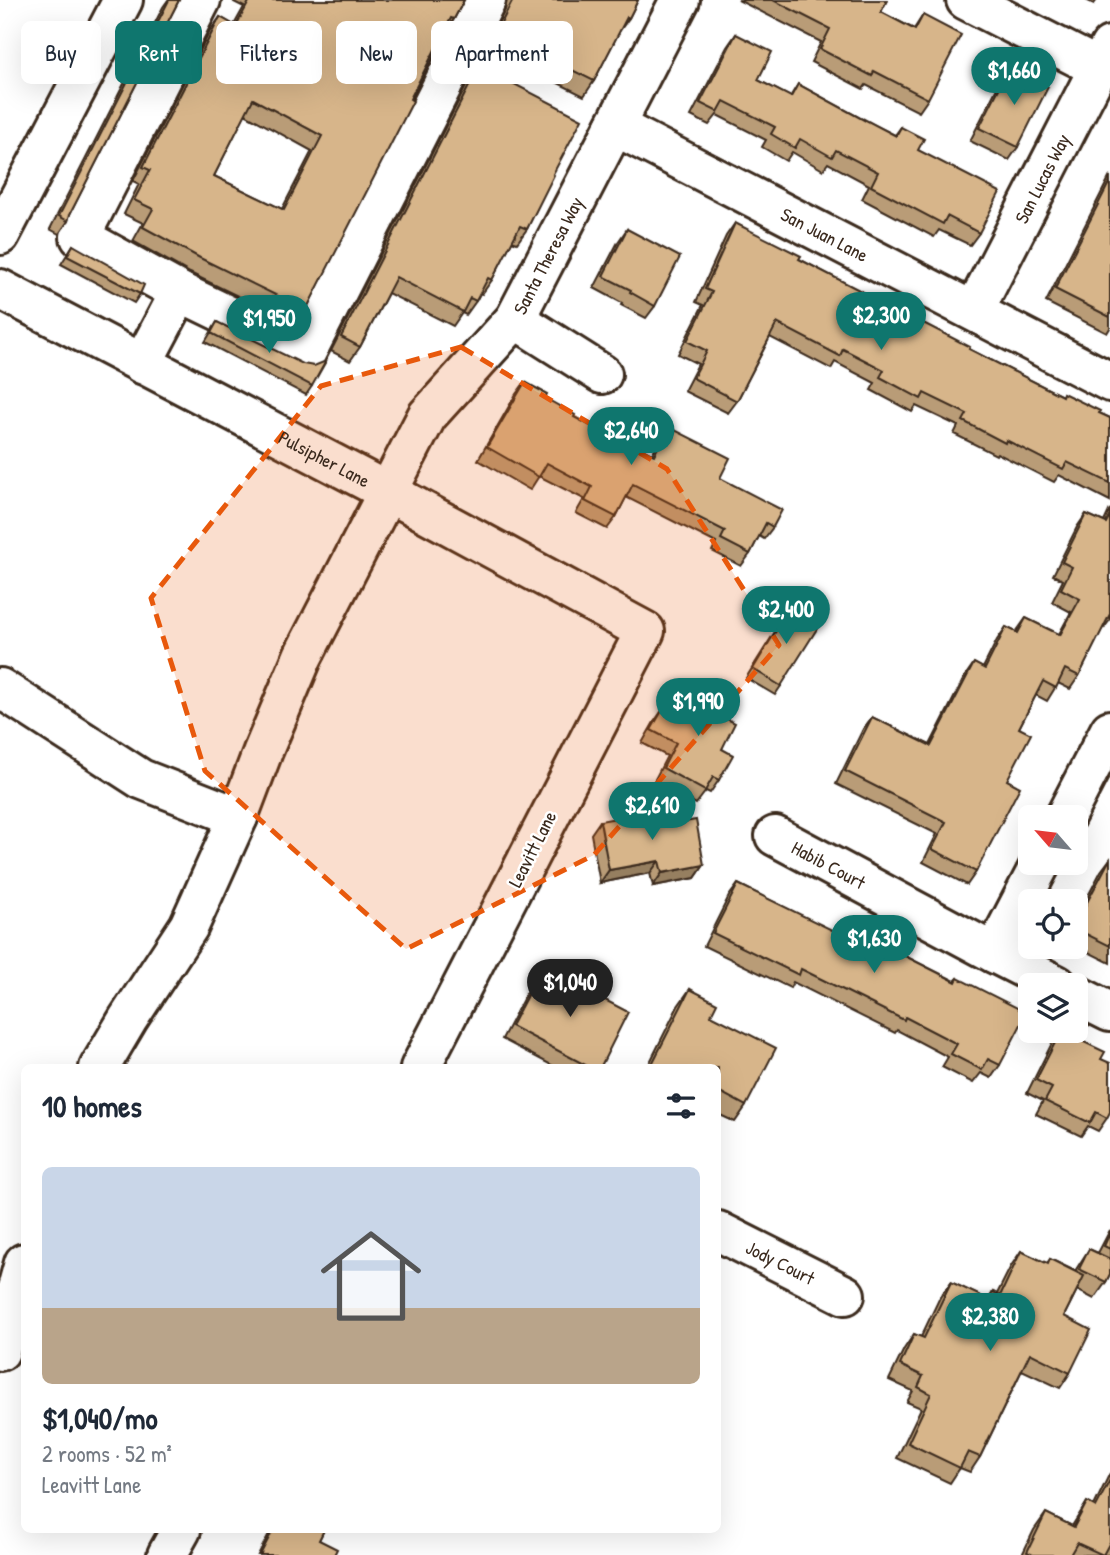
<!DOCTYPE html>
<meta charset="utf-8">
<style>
:root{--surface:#fff;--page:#f6f6f7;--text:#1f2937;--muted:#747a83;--accent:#0f766e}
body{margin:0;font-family:"Patrick Hand",sans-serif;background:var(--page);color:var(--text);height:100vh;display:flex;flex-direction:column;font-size:26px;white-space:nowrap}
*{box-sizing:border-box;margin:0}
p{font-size:23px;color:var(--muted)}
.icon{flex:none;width:38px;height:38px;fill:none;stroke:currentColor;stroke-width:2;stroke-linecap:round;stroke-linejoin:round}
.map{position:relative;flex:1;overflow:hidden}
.drawer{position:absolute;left:21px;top:1064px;width:700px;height:469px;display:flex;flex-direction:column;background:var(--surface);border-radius:10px;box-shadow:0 7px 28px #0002}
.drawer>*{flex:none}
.banner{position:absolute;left:21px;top:21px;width:700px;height:63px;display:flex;gap:14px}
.needle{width:46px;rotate:298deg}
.tools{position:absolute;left:1018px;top:805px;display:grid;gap:14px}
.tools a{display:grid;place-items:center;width:70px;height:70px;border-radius:10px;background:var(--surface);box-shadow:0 7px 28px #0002;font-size:35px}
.price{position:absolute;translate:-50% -60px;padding:0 16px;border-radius:24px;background:var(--accent);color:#fff;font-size:23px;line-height:46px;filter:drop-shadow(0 2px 4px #0008)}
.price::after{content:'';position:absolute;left:50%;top:42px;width:21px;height:16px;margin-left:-10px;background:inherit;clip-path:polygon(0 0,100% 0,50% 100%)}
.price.selected{background:#222;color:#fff}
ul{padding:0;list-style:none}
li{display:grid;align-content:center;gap:14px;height:371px;padding:0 21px}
li span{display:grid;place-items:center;height:217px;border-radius:10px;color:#555}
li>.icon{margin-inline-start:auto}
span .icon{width:126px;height:126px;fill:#fffc;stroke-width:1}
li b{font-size:30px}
h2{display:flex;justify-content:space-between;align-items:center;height:84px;padding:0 21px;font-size:30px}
.pill{padding:0 24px;border-radius:10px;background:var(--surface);box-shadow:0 7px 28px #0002;font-size:24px;line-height:63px}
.pill.selected{background:var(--accent);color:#fff}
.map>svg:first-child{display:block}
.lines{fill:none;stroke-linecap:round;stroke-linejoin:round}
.minor-casing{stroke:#3b2a1e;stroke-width:44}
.minor{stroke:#fff;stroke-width:38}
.wall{fill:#b99c77;stroke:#3b2a1e;stroke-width:2;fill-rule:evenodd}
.shaded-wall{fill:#967f61;stroke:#3b2a1e;stroke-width:2}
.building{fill:#d7b58a;stroke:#3b2a1e;stroke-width:2;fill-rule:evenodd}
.marked{fill:#e8590c;fill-opacity:0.2;stroke:#e8590c;stroke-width:5;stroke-dasharray:14 9;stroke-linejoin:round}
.labels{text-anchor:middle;stroke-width:5;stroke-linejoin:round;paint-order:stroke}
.street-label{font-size:19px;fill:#3b2a1e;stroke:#fff}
</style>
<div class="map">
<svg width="1110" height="1555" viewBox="0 0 1110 1555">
<rect width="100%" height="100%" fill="#fff"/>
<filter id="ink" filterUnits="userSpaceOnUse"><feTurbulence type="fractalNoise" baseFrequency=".0143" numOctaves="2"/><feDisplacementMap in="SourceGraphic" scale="14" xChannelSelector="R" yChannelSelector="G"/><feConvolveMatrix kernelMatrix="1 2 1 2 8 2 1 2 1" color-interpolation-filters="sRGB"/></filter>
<g filter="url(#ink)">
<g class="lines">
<defs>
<g id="minor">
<polyline points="966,0 1099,68"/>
<path id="s1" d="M615 126 1110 382"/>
<polyline points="0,235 123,0"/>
<path id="s2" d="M0 289 388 492 645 631 420 1068"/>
<polyline points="180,292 306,353 486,0"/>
<path id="s3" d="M974 311 1110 46"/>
<polyline points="515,319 602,374"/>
<polyline points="142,364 180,292 80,237 201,0"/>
<polyline points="0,688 141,779 238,817"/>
<polyline points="1065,817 1110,730"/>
<path id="s4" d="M775 836 994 953 1057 985"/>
<polyline points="994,953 1041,863"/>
<polyline points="1076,995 1110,1012"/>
<path id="s5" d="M99 1068 128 1019 189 926 238 817 263 751 303 656 427 416 515 319 680 0"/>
<path id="s6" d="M718 1231 845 1295"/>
<polyline points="0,1351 24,1263"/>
<polyline points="167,1555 181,1530"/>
</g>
</defs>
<use href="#minor" class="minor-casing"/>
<use href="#minor" class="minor"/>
</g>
<g class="wall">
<polygon points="168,0 179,0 70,214 68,221 59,234 50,229 163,7"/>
<path d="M235 0H464L454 19 444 34 443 33 306 310 296 324 190 273 133 241 143 223 124 214 139 184 133 181 210 31 220 17 234 25 244 7 234 2ZM245 114 312 151 282 209 214 176Z"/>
<polygon points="507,0 638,0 629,18 619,32 594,81 584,96 508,58 499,76 553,174 527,229 517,243 512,241 492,280 482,294 480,293 476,301 466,315 462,313 453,326 388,293 360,347 350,361 331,351 505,10"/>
<polygon points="738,0 887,0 881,12 914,29 923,15 928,99 919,112 866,85 863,89 811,62 821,42"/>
<polygon points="1086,0 1097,0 1094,4"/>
<polygon points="736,34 758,80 790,97 798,84 864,120 895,135 901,127 979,233 970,245 939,230 934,237 862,199 869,185 828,163 823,170 792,152 786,161 762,147 766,140 717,115 709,125 691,116 727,47"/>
<polygon points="1010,67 1018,147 1009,160 970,141 1001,80"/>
<polygon points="1110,176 1110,328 1107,333 1046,302"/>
<polygon points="735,223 799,259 969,349 1062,396 1110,418 1110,501 1059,475 1054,482 997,453 996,455 954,434 958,426 916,406 912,412 871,390 875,383 835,362 831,369 770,337 737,401 728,413 684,391 698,364 678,354 703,305 696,302 726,236"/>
<polygon points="627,229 655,306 646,318 621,305 622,303 594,288 618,242"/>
<polygon points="73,245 140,294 134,303 61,264"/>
<polygon points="217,322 312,386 306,395 205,342"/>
<polygon points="525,382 545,398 574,417 634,448 652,454 660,439 669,427 720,478 773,527 764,539 759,536 750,554 741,566 712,551 716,543 626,497 616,517 607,529 576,513 584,499 539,476 530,490 478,460 516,394"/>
<polygon points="1110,509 1110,620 1104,628 1103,627 1079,676 1070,689 1058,683 1047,701 1036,695 1019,728 1007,780 976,872 967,885 923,862 937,834 836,784 863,729 872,717 930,745 965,676 974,663 983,668 997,640 1006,627 1016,632 1026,618 1059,634 1071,612 1052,602 1063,580 1053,575 1077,527 1086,514 1104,522"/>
<polygon points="791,606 781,686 775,695 746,678"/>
<polygon points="703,688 727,719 722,749 719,780 710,793 706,791 696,804 654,781 667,756 642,743 654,722 663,709 671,713 683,695 694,701"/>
<polygon points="600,821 667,825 704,865 695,878 653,886 650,873 600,883 591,834"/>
<polygon points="1110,859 1110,963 1076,946 1076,919 1101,871"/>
<polygon points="738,884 836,933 844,922 889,948 955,981 958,978 1000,1065 991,1078 981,1073 973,1083 942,1067 948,1057 897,1030 895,1033 793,982 790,988 704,946 729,896"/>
<polygon points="542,967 600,1068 557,1068 502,1039 533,980"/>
<polygon points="690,989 711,1015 746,1106 735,1122 718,1114 718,1068 647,1068 678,1006"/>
<polygon points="1061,1031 1101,1059 1107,1118 1098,1131 1088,1126 1081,1136 1036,1114 1043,1101 1027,1093 1052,1043"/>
<polygon points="1110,1230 1110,1274 1106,1282 1094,1299 1077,1290 1064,1316 1070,1373 1060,1388 1022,1370 980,1457 970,1472 960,1468 950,1483 897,1458 921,1408 907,1402 913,1391 889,1380 904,1349 914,1334 921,1337 940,1297 951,1282 988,1300 993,1292 997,1294 1011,1266 1021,1251 1047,1263 1050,1259 1075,1271 1089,1249 1098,1253"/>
<polygon points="1110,1473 1110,1555 1022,1555 1034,1530 1046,1513 1072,1526 1087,1502 1094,1506"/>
<polygon points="271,1530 324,1530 319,1540 334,1555 258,1555"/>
</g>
<g class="shaded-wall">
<polygon points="659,861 650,873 600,883 609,870"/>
<polygon points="704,865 695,878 653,886 662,873"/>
</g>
<g class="building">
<polygon points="169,0 179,0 70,214 68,221 59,216"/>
<path d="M250 0H464L454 19 451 18 410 99 413 101 306 310 200 258 143 227 153 209 134 200 150 170 143 167 220 17 236 26ZM253 99 322 136 284 210 214 176Z"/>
<polygon points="513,0 638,0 629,18 627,17 594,81 516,42 499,76 582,119 553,174 554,175 527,229 520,226 492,280 488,278 476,301 470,298 463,312 396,277 360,347 341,337"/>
<polygon points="773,0 887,0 881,12 915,30 923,15 961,35 928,99 874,71 872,76 820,49 830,29"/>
<polygon points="736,34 772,52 758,80 791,97 798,84 864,120 864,119 896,136 901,127 924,139 918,150 1000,192 979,233 947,216 943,224 871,186 878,172 836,150 832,157 800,139 795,148 771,134 775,127 724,101 718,112 700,103"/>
<polygon points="1010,67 1048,87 1018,147 979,128"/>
<polygon points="1110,181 1110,317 1055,289"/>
<polygon points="735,223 801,256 799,259 970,347 969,349 1062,396 1063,393 1100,411 1099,413 1110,418 1110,483 1067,462 1063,469 1006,440 1005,443 963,421 967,414 924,393 921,399 880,377 884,370 843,349 840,356 777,323 737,401 693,378 707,351 687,341 712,292 705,289"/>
<polygon points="627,229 680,257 655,306 630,292 631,290 603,276"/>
<polygon points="73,245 144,285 140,294 67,256"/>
<polygon points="217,322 303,364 314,366 326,361 312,386 211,333"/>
<polygon points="525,382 547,394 545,398 575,415 574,417 634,449 636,446 654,455 669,427 730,458 720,478 782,510 773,527 766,523 750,554 721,539 725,531 633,484 616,517 585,501 592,487 547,463 539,477 487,447"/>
<polygon points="1086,514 1106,523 1110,515 1110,614 1079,676 1065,669 1056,688 1043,681 1019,728 1031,734 1007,780 1020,787 976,872 932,849 946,822 845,771 872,717 931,746 974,663 985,669 1006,627 1018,633 1026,618 1060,635 1080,599 1061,589 1072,567 1062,562"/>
<polygon points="791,606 820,624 781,686 753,669"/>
<polygon points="703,688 735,705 727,719 735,723 722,749 733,755 719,780 713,777 705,791 663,768 676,743 651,730 663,709 673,714 683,695 695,702"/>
<polygon points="665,809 667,825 696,820 704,865 662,873 659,861 609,870 600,821"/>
<polygon points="1110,859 1110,946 1076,929 1076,923"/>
<polygon points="738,884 838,933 844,922 890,945 889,948 956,982 958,978 1027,1013 1000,1065 988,1059 982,1070 951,1054 957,1044 905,1017 904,1020 801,969 799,975 713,933"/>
<polygon points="542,967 628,1012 600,1068 591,1068 511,1026"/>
<polygon points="690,989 717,1003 711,1015 776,1048 746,1106 718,1091 718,1068 650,1068"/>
<polygon points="1061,1031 1105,1052 1101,1059 1110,1063 1110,1112 1107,1118 1096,1112 1090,1123 1045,1101 1052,1088 1036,1080"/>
<polygon points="1110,1233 1110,1249 1104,1246"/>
<polygon points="1089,1249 1110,1259 1110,1274 1106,1282 1079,1269"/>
<polygon points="1021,1251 1048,1264 1050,1259 1084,1276 1064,1316 1091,1330 1070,1373 1030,1353 980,1457 968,1452 960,1468 908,1443 931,1394 918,1387 923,1376 900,1365 914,1334 924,1338 951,1282 989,1300 993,1292 1000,1296"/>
<polygon points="1110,1480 1110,1542 1103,1555 1077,1543 1070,1555 1033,1555 1027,1552 1046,1513 1074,1527 1087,1502 1096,1507"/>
<polygon points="273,1530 324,1530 319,1540 337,1549 334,1555 260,1555"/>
</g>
</g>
<path class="marked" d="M461 347 667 469 779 645 594 855 406 949 205 771 151 598 321 386Z"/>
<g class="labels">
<g class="street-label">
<text dy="7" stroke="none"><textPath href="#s3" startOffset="149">San Lucas Way</textPath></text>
<text dy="7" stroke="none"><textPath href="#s1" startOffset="236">San Juan Lane</textPath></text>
<text dy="7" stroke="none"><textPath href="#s5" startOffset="934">Santa Theresa Way</textPath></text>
<text dy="7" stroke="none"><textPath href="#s2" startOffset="366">Pulsipher Lane</textPath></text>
<text transform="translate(532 849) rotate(-63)" y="7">Leavitt Lane</text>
<text dy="7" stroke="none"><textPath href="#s4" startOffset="61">Habib Court</textPath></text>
<text dy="7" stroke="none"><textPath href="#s6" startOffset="70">Jody Court</textPath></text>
</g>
</g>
</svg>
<div class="tools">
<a><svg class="needle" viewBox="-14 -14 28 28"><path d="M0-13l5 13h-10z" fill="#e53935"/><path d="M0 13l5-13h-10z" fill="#747a83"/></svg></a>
<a><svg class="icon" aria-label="locate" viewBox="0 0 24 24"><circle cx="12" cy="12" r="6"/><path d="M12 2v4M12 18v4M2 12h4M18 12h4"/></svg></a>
<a><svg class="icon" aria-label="layers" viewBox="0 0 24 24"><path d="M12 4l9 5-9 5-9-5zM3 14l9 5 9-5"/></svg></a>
</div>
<b class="price" style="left:1014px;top:107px">$1,660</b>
<b class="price" style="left:881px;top:352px">$2,300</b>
<b class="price" style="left:269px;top:355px">$1,950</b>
<b class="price" style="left:631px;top:467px">$2,640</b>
<b class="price" style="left:786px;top:646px">$2,400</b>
<b class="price" style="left:698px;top:738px">$1,990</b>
<b class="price" style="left:652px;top:842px">$2,610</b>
<b class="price" style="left:874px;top:975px">$1,630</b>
<b class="price selected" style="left:570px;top:1019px">$1,040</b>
<b class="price" style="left:990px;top:1353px">$2,380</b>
<div class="banner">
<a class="pill">Buy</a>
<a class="pill selected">Rent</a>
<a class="pill">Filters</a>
<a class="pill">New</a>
<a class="pill">Apartment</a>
</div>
<section class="drawer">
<h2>10 homes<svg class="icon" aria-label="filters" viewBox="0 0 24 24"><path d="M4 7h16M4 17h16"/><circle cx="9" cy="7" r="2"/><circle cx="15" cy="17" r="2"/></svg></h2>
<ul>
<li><span style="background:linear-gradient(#c9d6e8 65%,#b9a48a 0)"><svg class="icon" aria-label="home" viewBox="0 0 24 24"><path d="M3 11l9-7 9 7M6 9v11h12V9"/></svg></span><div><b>$1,040/mo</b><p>2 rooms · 52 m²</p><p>Leavitt Lane</p></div></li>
</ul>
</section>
</div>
